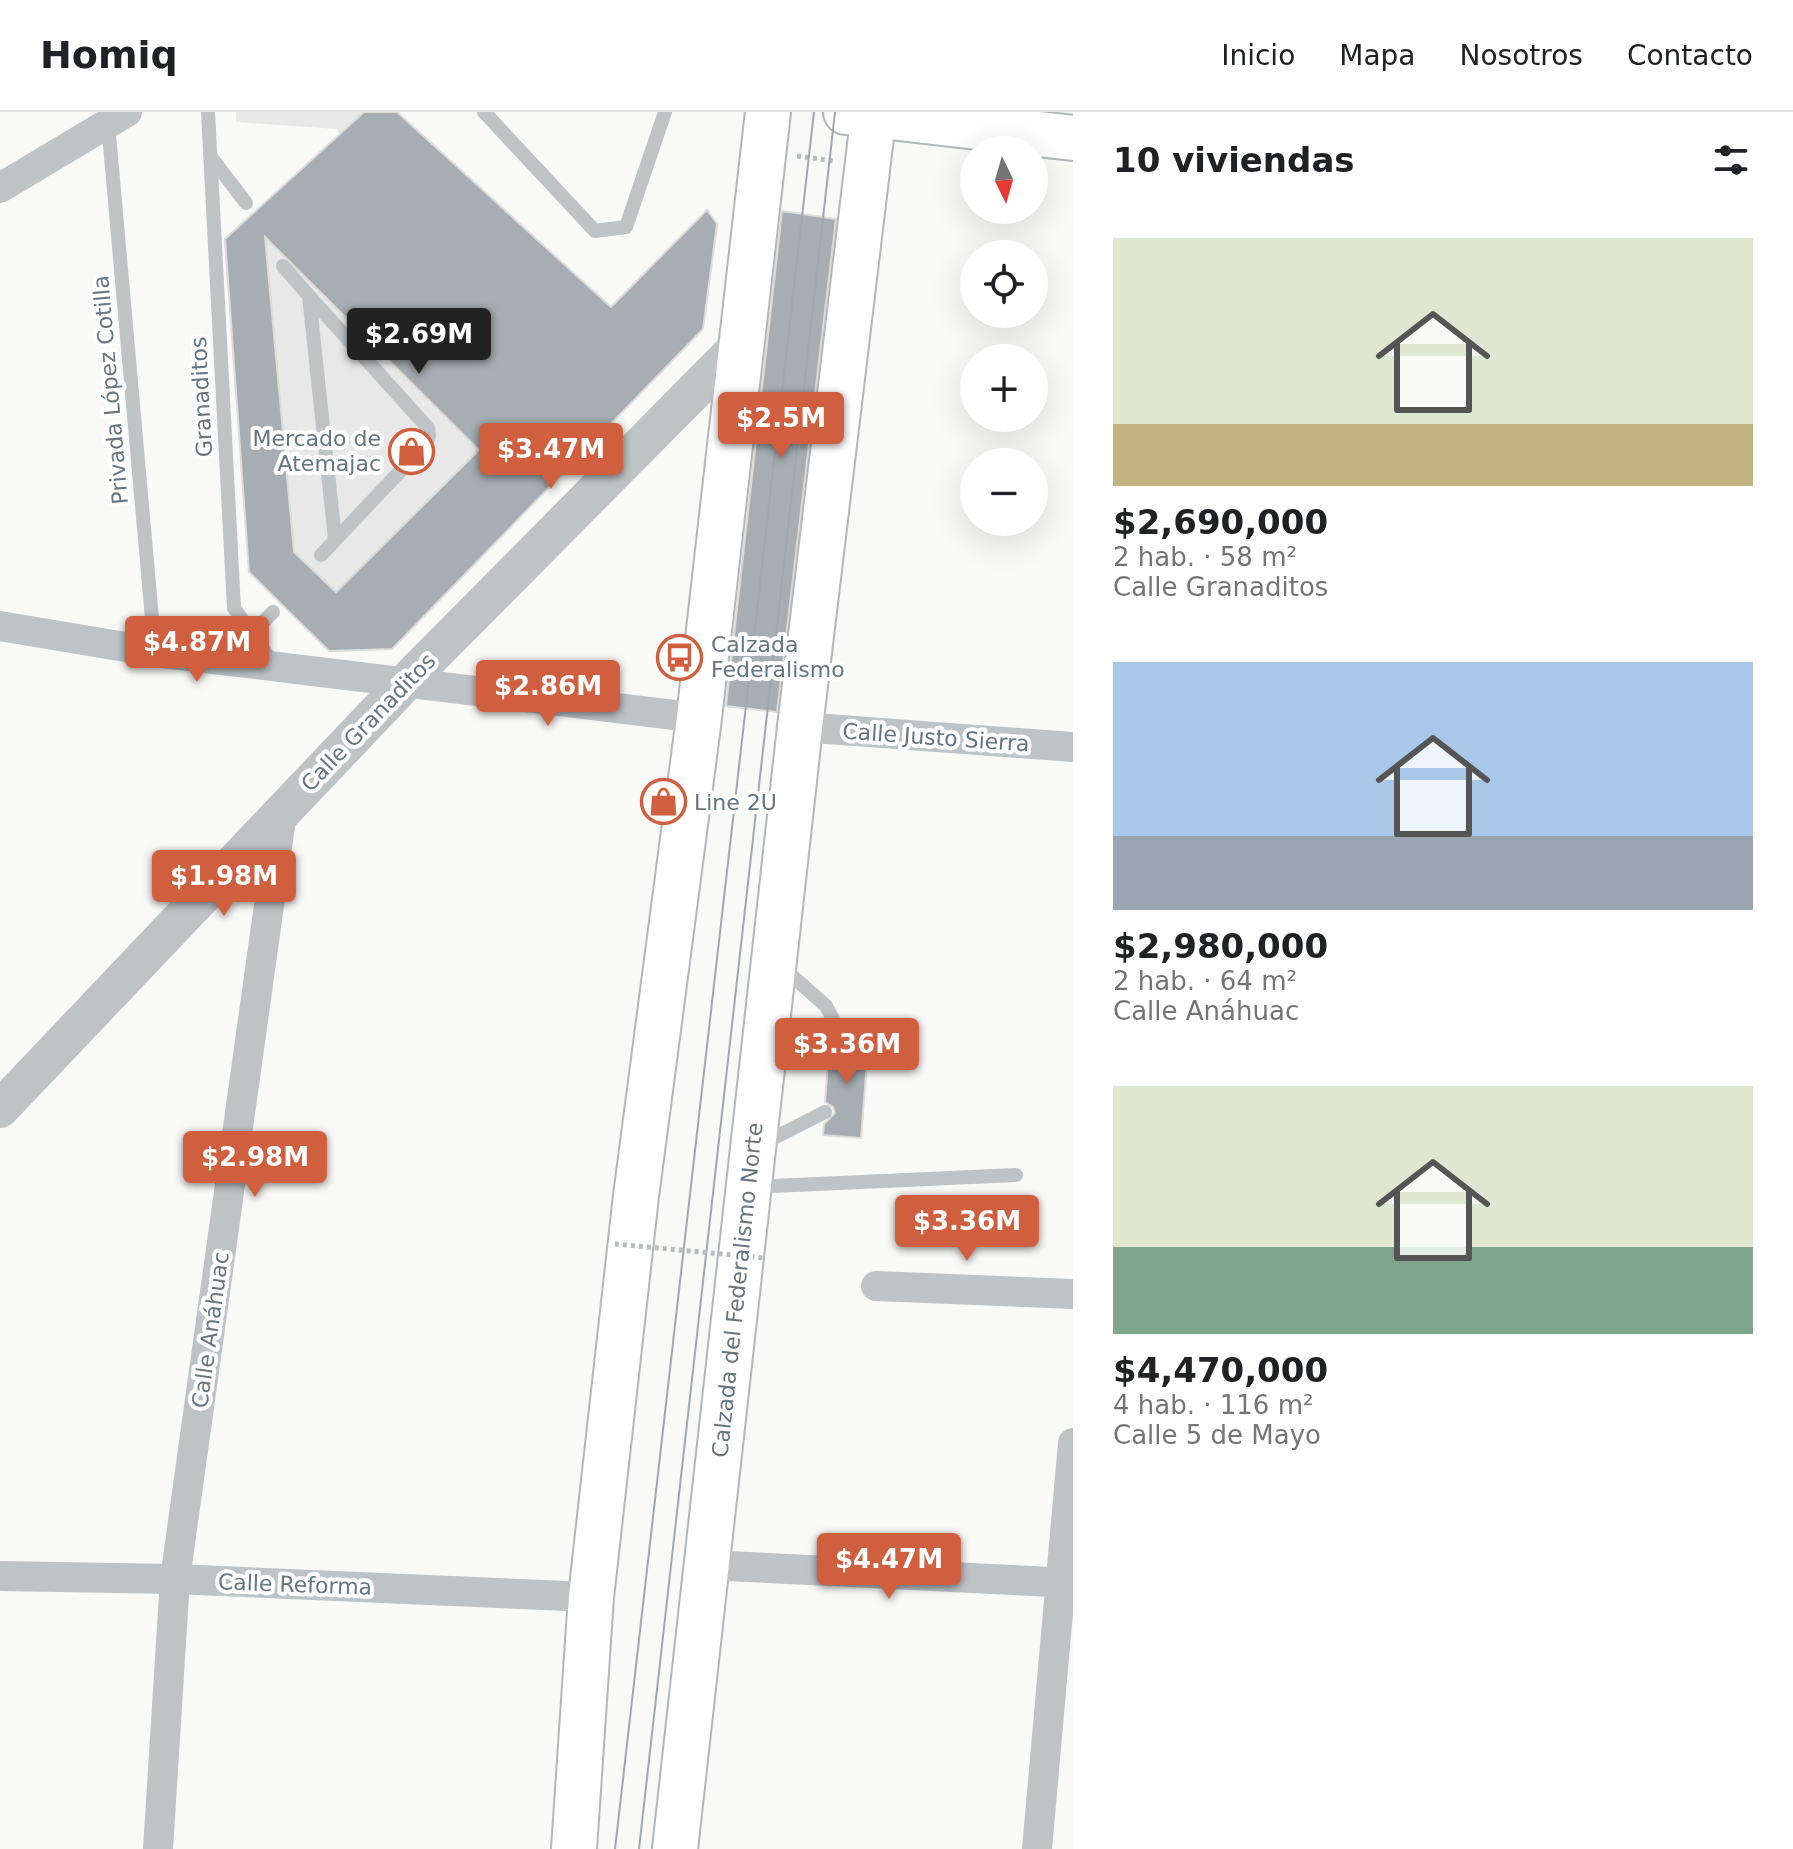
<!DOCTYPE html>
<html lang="es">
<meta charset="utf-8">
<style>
:root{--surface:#fff;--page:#f2f2f2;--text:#202124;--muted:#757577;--line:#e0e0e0;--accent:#d05f40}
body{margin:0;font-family:"DejaVu Sans",sans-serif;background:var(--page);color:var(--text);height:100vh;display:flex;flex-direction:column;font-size:30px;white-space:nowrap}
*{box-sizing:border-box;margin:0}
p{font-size:26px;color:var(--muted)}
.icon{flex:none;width:44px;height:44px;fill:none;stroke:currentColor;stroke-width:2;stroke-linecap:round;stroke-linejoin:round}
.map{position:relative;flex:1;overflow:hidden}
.side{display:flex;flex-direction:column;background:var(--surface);width:720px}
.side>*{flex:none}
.needle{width:52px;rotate:175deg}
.tools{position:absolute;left:960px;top:24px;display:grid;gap:16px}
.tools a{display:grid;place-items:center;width:88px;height:88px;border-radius:50%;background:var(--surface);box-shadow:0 8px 32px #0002;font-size:40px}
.price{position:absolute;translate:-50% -68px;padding:0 18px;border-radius:8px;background:var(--accent);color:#fff;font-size:26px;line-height:52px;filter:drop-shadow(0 2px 4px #0008)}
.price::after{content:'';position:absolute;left:50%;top:48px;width:24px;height:18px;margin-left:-12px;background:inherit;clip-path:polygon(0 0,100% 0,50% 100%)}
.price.current{background:#222;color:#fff}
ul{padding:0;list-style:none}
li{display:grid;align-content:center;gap:16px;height:424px;padding:0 40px}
li span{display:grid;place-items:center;height:248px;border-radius:0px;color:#555}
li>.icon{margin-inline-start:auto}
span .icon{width:144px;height:144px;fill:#fffc;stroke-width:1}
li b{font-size:34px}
h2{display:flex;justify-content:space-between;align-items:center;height:96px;padding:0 40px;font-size:34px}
header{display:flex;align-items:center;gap:48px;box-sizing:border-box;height:112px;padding:0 40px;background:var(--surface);border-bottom:2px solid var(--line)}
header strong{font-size:38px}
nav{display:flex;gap:44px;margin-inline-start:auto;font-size:28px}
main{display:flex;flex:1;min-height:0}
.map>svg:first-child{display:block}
.built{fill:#e7e8e7}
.building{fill:#a6aeb3;stroke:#dbdbd9;stroke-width:2;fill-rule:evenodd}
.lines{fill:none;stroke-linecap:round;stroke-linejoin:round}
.primary-casing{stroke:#b2b7ba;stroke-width:48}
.path{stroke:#b9bcbe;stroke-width:5;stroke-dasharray:4 4;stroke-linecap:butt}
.service{stroke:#bec3c6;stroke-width:14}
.minor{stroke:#bec3c6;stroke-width:30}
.tertiary{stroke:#bec3c6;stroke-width:38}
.primary{stroke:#fff;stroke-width:44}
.tram{stroke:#a1a7ac;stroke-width:2}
.path-bridge{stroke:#b9bcbe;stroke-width:5;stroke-dasharray:4 4;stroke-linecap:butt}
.labels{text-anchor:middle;stroke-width:8;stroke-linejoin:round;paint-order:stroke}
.street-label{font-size:22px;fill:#66757e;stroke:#fff}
.poi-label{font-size:22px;fill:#66757e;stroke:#fff;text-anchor:start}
</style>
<header>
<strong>Homiq</strong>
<nav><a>Inicio</a><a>Mapa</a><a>Nosotros</a><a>Contacto</a></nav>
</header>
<main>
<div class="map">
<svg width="1073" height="1737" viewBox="0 0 1073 1737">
<rect width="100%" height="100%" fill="#f9f9f7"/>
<polygon class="built" points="236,0 397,0 611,195 707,98 717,112 703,217 392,537 329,539 249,460 224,128 339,22 337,17 236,10"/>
<g class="building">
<path d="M364 0H397L611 195 707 98 717 112 703 217 392 537 329 539 249 460 225 127ZM265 125 479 338 336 480 294 440Z"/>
<polygon points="782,99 836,107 777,600 726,594"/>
<polygon points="830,923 841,932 851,923 869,924 861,1026 823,1023 824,1012 835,1001 833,995 825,990"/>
</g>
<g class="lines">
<defs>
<g id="primary">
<polyline points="846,0 1073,26"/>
<polyline points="574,1737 591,1485 636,1084 699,606 768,0"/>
<polyline points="675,1737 800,615 874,0"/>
</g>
</defs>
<use href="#primary" class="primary-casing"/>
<polyline class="path" points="797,44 835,49"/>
<g class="service">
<polyline points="208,0 234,496 273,551"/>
<polyline points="484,0 595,119 626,115 665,0"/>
<polyline points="108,11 155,540"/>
<polyline points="211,45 246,91"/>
<polyline points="283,154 309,184"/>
<polyline points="321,443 424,334 429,324 428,316 309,184 335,427"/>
<polyline points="252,521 273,500"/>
<polyline points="781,854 826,894 841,922"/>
<polyline points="760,1033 825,1000"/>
<polyline points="752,1075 1016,1063"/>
</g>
<g class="minor">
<polyline points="0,76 127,0"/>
<polyline points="0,514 155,540 699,606"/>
<polyline points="800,615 1073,635"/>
<polyline points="876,1174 1073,1182"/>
<polyline points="707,1453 1073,1471"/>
<polyline points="0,1464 175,1467 591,1485"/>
<polyline points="158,1737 175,1467 282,700"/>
<polyline points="1037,1737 1073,1331"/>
</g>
<polyline class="tertiary" points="0,997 404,572 743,230"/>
<use href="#primary" class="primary"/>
<g class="tram">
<polyline points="615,1737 814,0"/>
<polyline points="639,1737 835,0"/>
</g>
<polyline class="path-bridge" points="615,1132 764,1146"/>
</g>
<defs>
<symbol id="shop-ring" viewBox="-11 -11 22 22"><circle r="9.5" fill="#fff" stroke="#d05f40" stroke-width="1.5"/><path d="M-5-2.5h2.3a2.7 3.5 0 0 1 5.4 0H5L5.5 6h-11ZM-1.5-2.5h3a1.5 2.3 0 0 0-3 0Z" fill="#d05f40"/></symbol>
<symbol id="bus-ring" viewBox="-11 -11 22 22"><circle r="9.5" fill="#fff" stroke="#d05f40" stroke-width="1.5"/><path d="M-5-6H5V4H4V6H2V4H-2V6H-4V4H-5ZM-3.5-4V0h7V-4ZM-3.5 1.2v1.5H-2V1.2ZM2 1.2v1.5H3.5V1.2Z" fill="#d05f40"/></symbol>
</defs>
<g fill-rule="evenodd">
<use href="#shop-ring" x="386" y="314" width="51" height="51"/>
<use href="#bus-ring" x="654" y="520" width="51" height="51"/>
<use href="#shop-ring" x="638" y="664" width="51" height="51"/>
</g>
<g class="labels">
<g class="street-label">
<text transform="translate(110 278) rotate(-95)" y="8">Privada López Cotilla</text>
<text transform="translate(201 285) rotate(-93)" y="8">Granaditos</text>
<text transform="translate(368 610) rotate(-46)" y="8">Calle Granaditos</text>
<text transform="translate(936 625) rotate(4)" y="8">Calle Justo Sierra</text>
<text transform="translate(737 1178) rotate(-84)" y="8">Calzada del Federalismo Norte</text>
<text transform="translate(210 1218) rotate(-82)" y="8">Calle Anáhuac</text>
<text transform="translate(295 1472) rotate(2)" y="8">Calle Reforma</text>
</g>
<g class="poi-label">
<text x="381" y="334" text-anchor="end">Mercado de<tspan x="381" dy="25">Atemajac</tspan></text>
<text x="711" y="540">Calzada<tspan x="711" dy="25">Federalismo</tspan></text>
<text x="694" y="698">Line 2U</text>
</g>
</g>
</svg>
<div class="tools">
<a><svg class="needle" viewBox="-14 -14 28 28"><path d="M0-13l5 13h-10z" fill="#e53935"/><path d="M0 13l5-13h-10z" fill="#757577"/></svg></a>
<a><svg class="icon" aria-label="locate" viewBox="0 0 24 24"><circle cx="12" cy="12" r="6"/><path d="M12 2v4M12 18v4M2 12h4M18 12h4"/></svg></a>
<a>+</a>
<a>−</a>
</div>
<b class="price current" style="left:419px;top:264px">$2.69M</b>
<b class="price" style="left:781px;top:348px">$2.5M</b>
<b class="price" style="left:551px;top:379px">$3.47M</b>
<b class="price" style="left:197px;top:572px">$4.87M</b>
<b class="price" style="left:548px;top:616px">$2.86M</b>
<b class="price" style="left:224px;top:806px">$1.98M</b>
<b class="price" style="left:847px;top:974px">$3.36M</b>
<b class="price" style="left:255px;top:1087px">$2.98M</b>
<b class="price" style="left:967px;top:1151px">$3.36M</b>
<b class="price" style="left:889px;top:1489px">$4.47M</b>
</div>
<section class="side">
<h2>10 viviendas<svg class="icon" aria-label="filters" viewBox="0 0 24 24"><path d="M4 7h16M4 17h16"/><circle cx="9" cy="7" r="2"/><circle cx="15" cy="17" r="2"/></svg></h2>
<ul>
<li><span style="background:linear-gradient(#dfe7d0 75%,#c2b280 0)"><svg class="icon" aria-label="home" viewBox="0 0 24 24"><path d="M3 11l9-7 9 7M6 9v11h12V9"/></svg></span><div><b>$2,690,000</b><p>2 hab. · 58 m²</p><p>Calle Granaditos</p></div></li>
<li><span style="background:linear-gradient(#a9c7e8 70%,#9aa5b1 0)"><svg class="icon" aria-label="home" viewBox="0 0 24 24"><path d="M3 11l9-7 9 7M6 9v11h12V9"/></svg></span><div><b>$2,980,000</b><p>2 hab. · 64 m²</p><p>Calle Anáhuac</p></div></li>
<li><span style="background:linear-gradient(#dfe7d0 65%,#7fa58c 0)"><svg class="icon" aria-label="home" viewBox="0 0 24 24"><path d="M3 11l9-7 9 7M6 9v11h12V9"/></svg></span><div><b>$4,470,000</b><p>4 hab. · 116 m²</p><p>Calle 5 de Mayo</p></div></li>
</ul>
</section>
</main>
